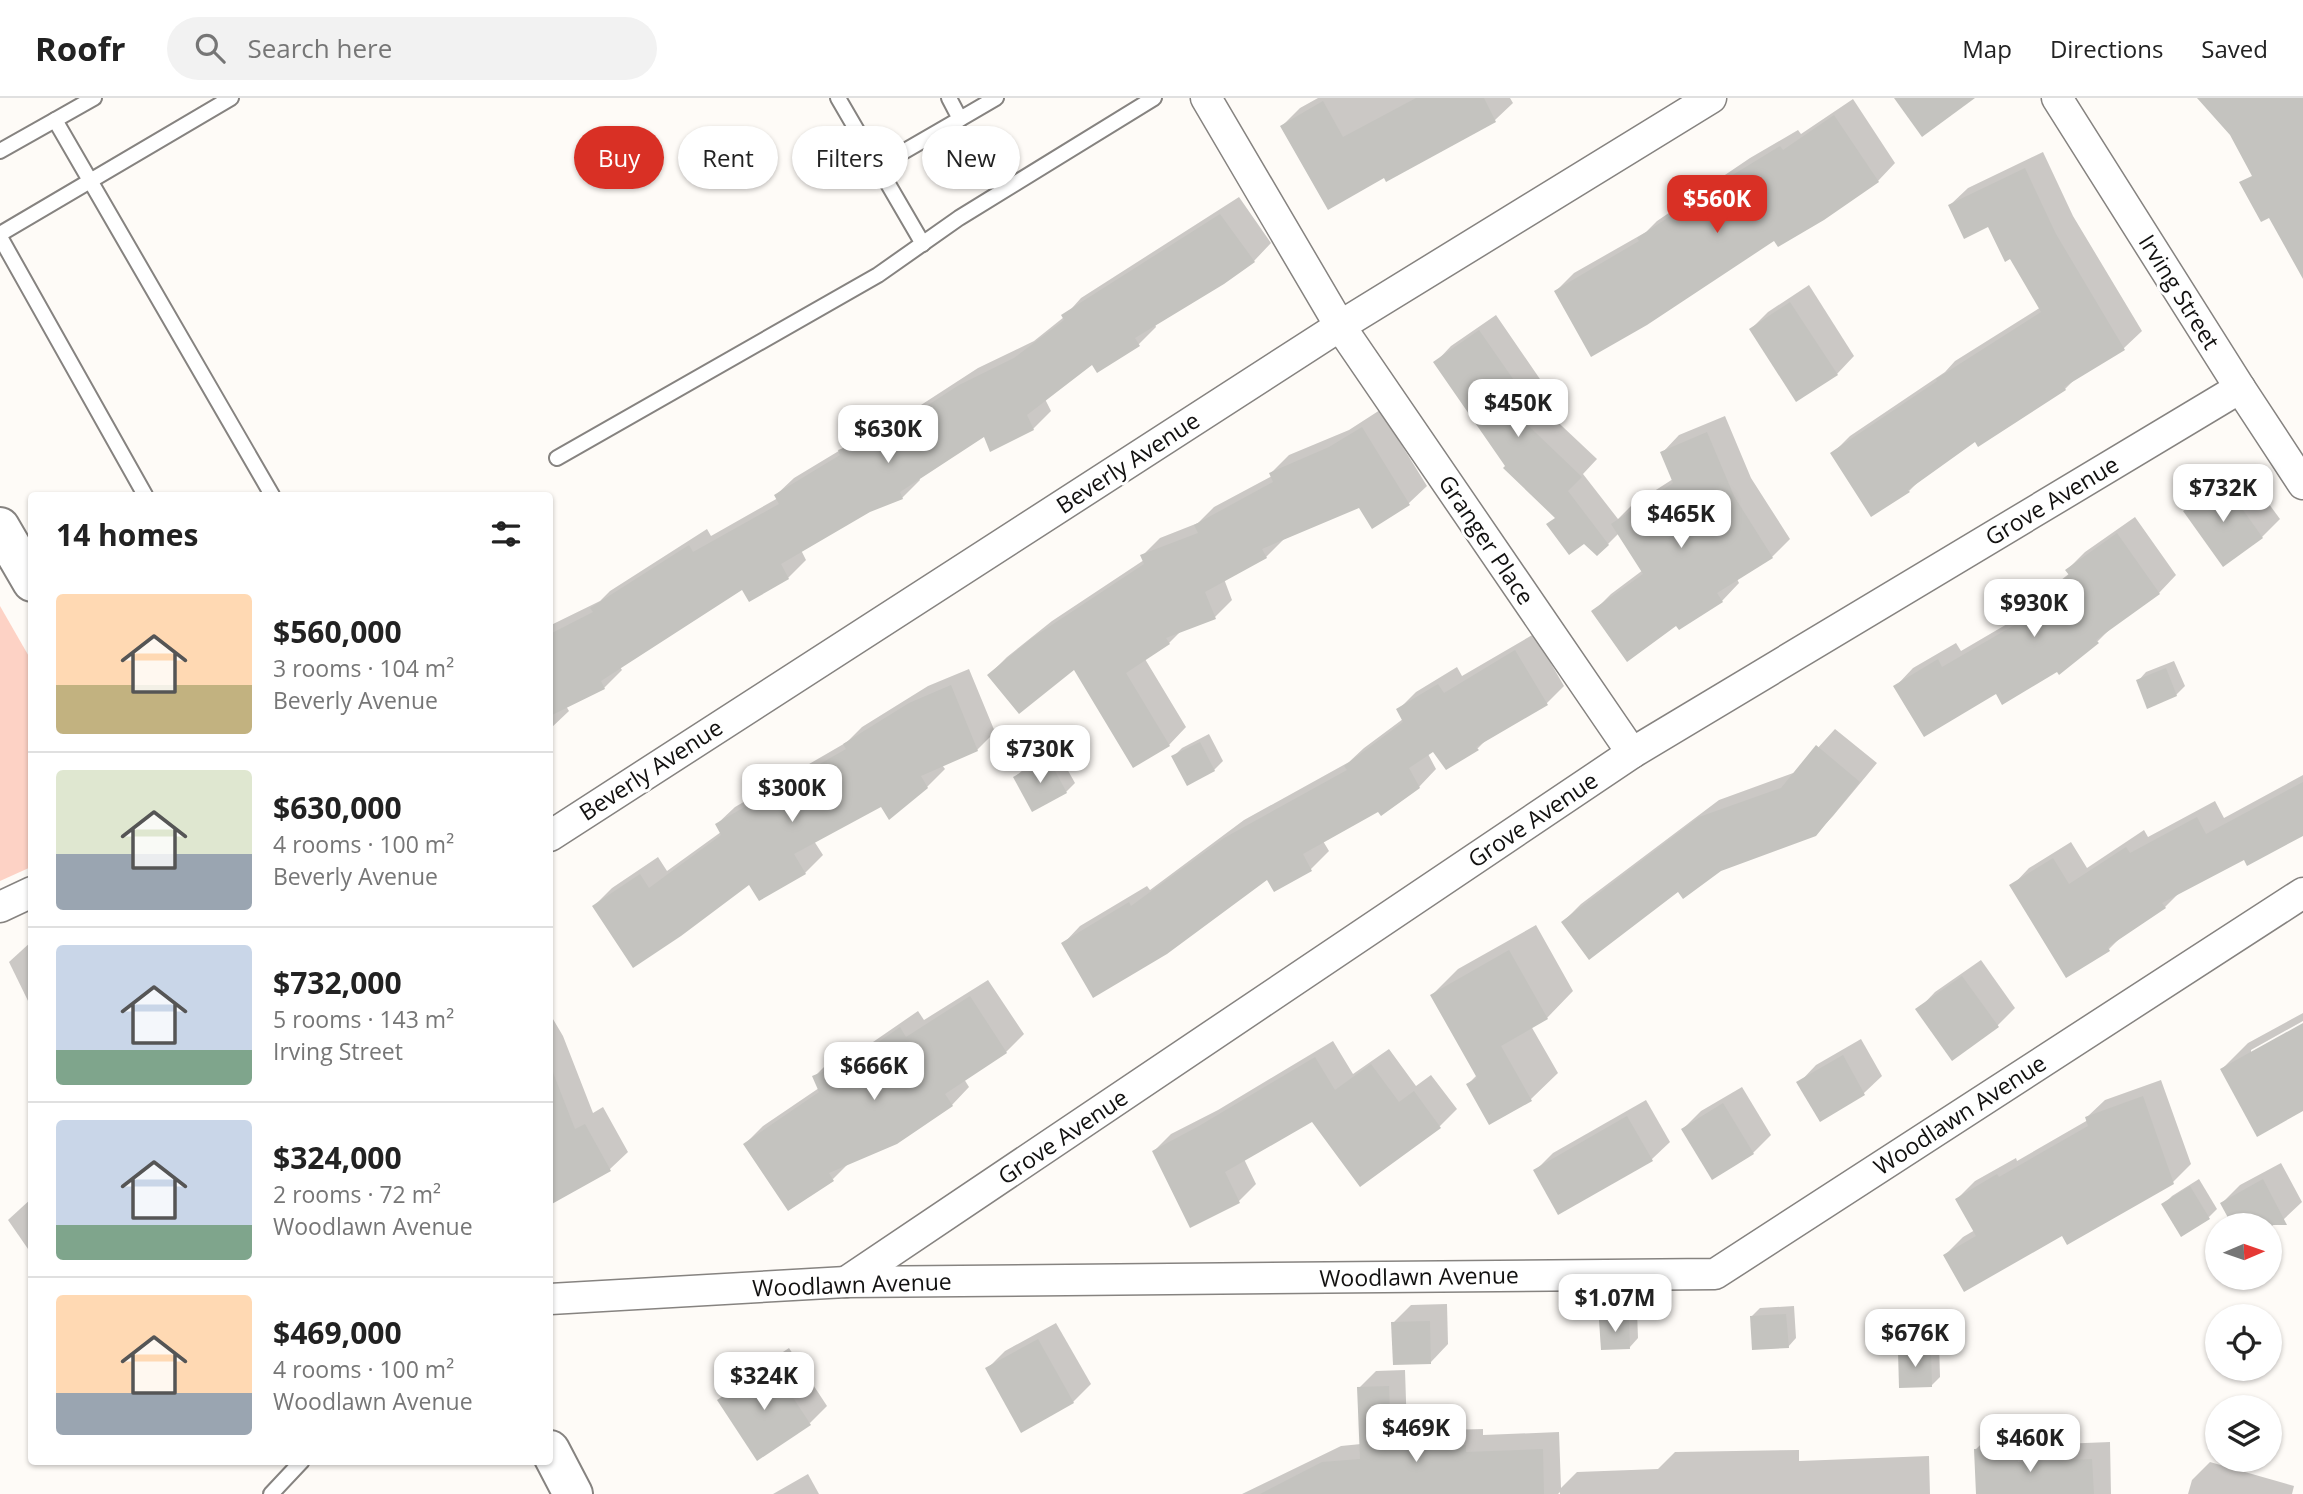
<!DOCTYPE html>
<meta charset="utf-8">
<style>
:root{--surface:#fff;--page:#f2f2f2;--text:#222;--muted:#767676;--line:#e0e0e0;--accent:#d93025}
body{margin:0;font-family:"Open Sans",sans-serif;background:var(--page);color:var(--text);height:100vh;display:flex;flex-direction:column;font-size:26px;white-space:nowrap}
*{box-sizing:border-box;margin:0}
p{font-size:23px;color:var(--muted)}
.icon{flex:none;width:38px;height:38px;fill:none;stroke:currentColor;stroke-width:2;stroke-linecap:round;stroke-linejoin:round}
.map{position:relative;flex:1;overflow:hidden}
.drawer{position:absolute;left:28px;top:394px;width:525px;height:973px;display:flex;flex-direction:column;background:var(--surface);border-radius:7px;box-shadow:0 2px 5px #0004}
.drawer>*{flex:none}
.top-card{position:absolute;left:574px;top:28px;width:665px;height:63px;display:flex;gap:14px}
.needle{width:46px;rotate:88deg}
.tools{position:absolute;left:2205px;top:1115px;display:grid;gap:14px}
.tools a{display:grid;place-items:center;width:77px;height:77px;border-radius:50%;background:var(--surface);box-shadow:0 2px 5px #0004;font-size:35px}
.price{position:absolute;translate:-50% -60px;padding:0 16px;border-radius:14px;background:#fff;color:#222;font-size:23px;line-height:46px;filter:drop-shadow(0 2px 4px #0008)}
.price::after{content:'';position:absolute;left:50%;top:42px;width:21px;height:16px;margin-left:-10px;background:inherit;clip-path:polygon(0 0,100% 0,50% 100%)}
.price.current{background:var(--accent);color:#fff}
ul{padding:0;list-style:none}
li{display:flex;align-items:center;gap:21px;height:175px;padding:0 28px}
li+li{border-top:2px solid var(--line)}
li span{display:grid;place-items:center;flex:none;width:196px;height:140px;border-radius:7px;color:#555}
li>.icon{margin-inline-start:auto}
span .icon{width:84px;height:84px;fill:#fffc;stroke-width:1}
li b{font-size:30px}
h2{display:flex;justify-content:space-between;align-items:center;height:84px;padding:0 28px;font-size:30px}
.chip{padding:0 24px;border-radius:32px;background:var(--surface);box-shadow:0 2px 5px #0004;font-size:24px;line-height:63px}
.chip.current{background:var(--accent);color:#fff}
header{display:flex;align-items:center;gap:42px;box-sizing:border-box;height:98px;padding:0 35px;background:var(--surface);border-bottom:2px solid var(--line)}
header strong{font-size:33px}
nav{display:flex;gap:38px;margin-inline-start:auto;font-size:24px}
.search{width:490px;height:63px;background:var(--page);display:flex;align-items:center;gap:18px;box-sizing:border-box;padding:0 24px;border-radius:38px;color:var(--muted);font-size:26px}
.map>svg:first-child{display:block}
.green{fill:#fdd2c5}
.shadow{fill:#0003}
.building{fill:#c4c3bf}
.lines{fill:none;stroke-linecap:round;stroke-linejoin:round}
.lane-casing{stroke:#868380;stroke-width:18}
.street-casing{stroke:#868380;stroke-width:33}
.highway-casing{stroke:#868380;stroke-width:42}
.lane{stroke:#fff;stroke-width:14}
.street{stroke:#fff;stroke-width:30}
.highway{stroke:#fff;stroke-width:38}
.labels{text-anchor:middle;stroke-width:6;stroke-linejoin:round;paint-order:stroke}
.street-label{font-size:23px;fill:#121110;stroke:#fff}
</style>
<header>
<strong>Roofr</strong>
<div class="search"><svg class="icon" aria-label="search" viewBox="0 0 24 24"><circle cx="10" cy="10" r="6"/><path d="M15 15l6 6"/></svg>Search here</div>
<nav><a>Map</a><a>Directions</a><a>Saved</a></nav>
</header>
<div class="map">
<svg width="2303" height="1396" viewBox="0 0 2303 1396">
<rect width="100%" height="100%" fill="#fefbf7"/>
<polygon class="green" points="0,508 31,562 31,769 0,783"/>
<g class="shadow">
<polygon points="1318,0 1510,0 1513,5 1495,22 1387,82 1385,78 1282,28 1300,10"/>
<polygon points="1853,1 1895,65 1878,83 1775,141 1556,193 1574,175 1646,134 1657,123 1750,60 1798,32 1801,36"/>
<polygon points="2043,54 2073,118 2142,233 2124,250 2077,279 2065,291 1978,346 1976,342 1922,380 1909,393 1833,355 1850,338 1945,274 1955,263 2041,209 1989,127 1950,107 1968,90"/>
<polygon points="1239,99 1271,145 1254,163 1155,226 1156,229 1139,246 1092,264 1045,301 1051,313 1033,331 991,351 984,337 919,380 920,382 902,400 870,412 801,452 806,462 788,480 749,502 743,490 620,569 622,572 604,590 566,608 569,613 550,631 551,527 600,503 610,493 707,431 711,438 778,400 776,397 794,380 842,351 858,335 904,318 978,270 1034,243 1064,219 1081,200"/>
<polygon points="1809,187 1854,258 1837,276 1751,231 1768,214"/>
<polygon points="1496,217 1542,284 1529,297 1597,361 1583,376 1618,421 1631,408 1673,381 1662,355 1679,337 1725,318 1751,380 1790,441 1772,459 1737,481 1739,485 1722,503 1677,526 1593,514 1611,496 1643,472 1619,435 1608,446 1557,418 1507,368 1435,265 1451,248"/>
<polygon points="1380,312 1427,388 1409,405 1373,428 1360,407 1284,441 1266,459 1224,481 1232,502 1215,519 1183,531 1169,545 1145,561 1186,629 1169,647 1074,569 989,577 1007,559 1052,523 1144,462 1142,458 1160,440 1198,425 1214,409 1272,378 1271,375 1289,357 1349,332"/>
<polygon points="2241,368 2280,421 2262,439 2186,414 2203,396"/>
<polygon points="2135,419 2176,477 2159,495 2115,526 2097,544 2057,572 1997,594 1896,588 1913,570 1956,545 1961,553 2019,519 2034,503 2070,475 2067,472 2085,454"/>
<polygon points="1534,536 1564,588 1546,606 1489,639 1477,651 1434,652 1428,656 1436,671 1419,689 1323,743 1329,753 1311,771 1268,779 1063,846 1080,828 1147,788 1150,792 1244,722 1349,664 1364,650 1403,621 1398,612 1416,594 1457,569 1462,578"/>
<polygon points="2174,563 2185,588 2176,597 2138,583 2146,574"/>
<polygon points="969,571 995,634 977,652 942,667 945,671 927,689 882,706 814,743 823,757 805,775 594,808 612,790 658,759 667,773 721,734 717,726 735,709 847,644 862,629 928,588"/>
<polygon points="1835,631 1877,665 1833,718 1815,737 1721,771 1678,792 1563,824 1581,806 1719,702 1796,674"/>
<polygon points="1209,636 1223,663 1214,672 1173,659 1182,650"/>
<polygon points="1057,653 1075,685 1066,694 1015,679 1024,671"/>
<polygon points="2303,677 2303,736 2245,759 2180,794 2165,809 2124,836 2109,851 2012,788 2029,770 2071,744 2087,770 2144,732 2148,739 2215,703 2224,720"/>
<polygon points="1536,827 1573,893 1547,920 1531,928 1558,975 1531,1001 1490,1025 1468,986 1477,977 1432,897 1458,871"/>
<polygon points="32,843 32,909 31,909 9,864"/>
<polygon points="1981,862 2015,910 1997,928 1918,912 1935,894"/>
<polygon points="988,882 1024,936 1006,954 964,981 969,989 952,1007 849,1065 833,1081 745,1046 763,1028 819,990 814,979 832,961 873,944 918,913 924,922"/>
<polygon points="2303,915 2303,923 2251,952 2251,956 2303,927 2303,1011 2222,971 2248,945"/>
<polygon points="550,916 563,938 593,1015 603,1009 628,1054 610,1071 554,1102 550,1095"/>
<polygon points="1861,941 1882,978 1864,995 1820,1021 1799,985 1816,967"/>
<polygon points="1333,943 1353,976 1389,951 1416,988 1431,977 1457,1011 1440,1028 1312,1022 1244,1061 1256,1086 1239,1103 1191,1128 1154,1053 1171,1036 1218,1012"/>
<polygon points="2161,982 2191,1066 2173,1084 2062,1136 1945,1157 1963,1139 1975,1132 1957,1101 1975,1083 2016,1060 2017,1063 2088,1022 2087,1019 2105,1002"/>
<polygon points="1742,989 1771,1037 1753,1055 1683,1031 1701,1013"/>
<polygon points="1646,1002 1670,1044 1652,1061 1535,1073 1553,1055"/>
<polygon points="2281,1065 2302,1104 2284,1121 2270,1129 2270,1127 2234,1127 2222,1105 2240,1087"/>
<polygon points="2199,1081 2217,1111 2209,1119 2163,1107 2172,1098"/>
<polygon points="32,1100 32,1148 28,1151 8,1122"/>
<polygon points="1447,1206 1448,1246 1431,1264 1393,1225 1411,1207"/>
<polygon points="1794,1208 1796,1240 1788,1249 1751,1219 1760,1210"/>
<polygon points="1637,1213 1638,1240 1630,1249 1601,1223 1610,1214"/>
<polygon points="1056,1225 1091,1286 1073,1304 987,1271 1005,1253"/>
<polygon points="1939,1244 1940,1279 1932,1287 1899,1254 1908,1245"/>
<polygon points="789,1250 827,1308 810,1325 720,1302 737,1284"/>
<polygon points="1405,1272 1407,1333 1483,1331 1483,1337 1559,1334 1561,1390 1577,1374 1658,1371 1675,1354 1799,1352 1799,1363 1929,1358 1930,1396 1560,1396 1560,1394 1558,1396 1242,1396 1341,1348 1361,1346 1359,1290 1376,1273"/>
<polygon points="2034,1332 2035,1347 2110,1344 2111,1396 1978,1396 1976,1351 1994,1334"/>
<polygon points="2210,1364 2294,1388 2292,1396 2188,1396 2192,1382"/>
<polygon points="808,1376 819,1396 773,1396"/>
</g>
<g class="building">
<polygon points="1416,0 1484,0 1496,24 1386,84 1384,80 1328,112 1280,28 1323,3 1343,39"/>
<polygon points="1894,0 1975,0 1922,39"/>
<polygon points="2197,0 2303,0 2303,181 2269,120 2261,124 2239,84 2252,78 2230,37"/>
<polygon points="1834,17 1879,84 1824,122 1778,149 1774,143 1647,227 1591,259 1554,193 1639,143 1637,140 1731,78 1780,48 1783,52"/>
<polygon points="2025,70 2056,136 2125,252 2064,289 2066,292 1978,349 1975,344 1908,392 1910,394 1871,419 1830,355 1937,283 1936,281 2041,214 2010,161 2005,164 1988,129 1964,141 1948,107"/>
<polygon points="1220,116 1255,164 1224,186 1135,240 1140,248 1097,275 1092,267 1027,317 1034,332 990,354 984,339 900,394 903,401 870,414 781,466 789,481 749,504 742,492 601,583 605,591 550,618 550,536 593,514 590,510 689,447 693,454 779,406 774,397 840,357 838,352 885,335 959,287 1014,260 1064,222 1061,217"/>
<polygon points="1790,204 1838,277 1796,304 1749,231"/>
<polygon points="1479,232 1527,301 1512,312 1582,379 1568,393 1609,447 1597,458 1584,446 1569,457 1546,426 1555,420 1503,370 1505,368 1433,264"/>
<polygon points="1362,329 1410,407 1372,431 1359,410 1262,451 1267,460 1205,494 1216,521 1166,540 1170,546 1126,575 1170,648 1133,670 1074,572 1019,616 987,577 1032,540 1144,466 1140,457 1198,435 1194,427 1273,384 1269,375 1329,349"/>
<polygon points="1707,334 1734,398 1773,460 1717,495 1723,504 1679,532 1676,528 1627,564 1591,513 1643,476 1611,426 1673,385 1660,354"/>
<polygon points="2223,384 2263,440 2223,469 2183,413"/>
<polygon points="2117,435 2160,496 2096,542 2099,545 2059,577 2057,574 2002,607 1996,596 1924,639 1893,588 1938,561 1942,569 2018,525 2015,520 2069,477 2065,472"/>
<polygon points="1515,552 1548,607 1476,649 1479,652 1446,672 1433,654 1409,670 1420,690 1381,718 1378,714 1303,756 1312,773 1274,794 1267,782 1167,856 1093,900 1061,845 1129,804 1131,808 1224,740 1347,672 1344,668 1403,624 1396,611 1438,586 1444,595"/>
<polygon points="2166,570 2177,598 2147,611 2136,582"/>
<polygon points="951,587 978,653 921,678 928,690 889,722 881,709 794,756 806,776 759,803 749,787 681,838 633,870 592,808 640,776 649,790 721,737 715,726 846,651 843,646 909,605"/>
<polygon points="1200,644 1215,673 1187,688 1171,658"/>
<polygon points="1816,647 1860,684 1816,738 1721,773 1683,801 1678,794 1589,862 1561,824 1699,719 1781,690"/>
<polygon points="1048,660 1067,695 1032,714 1013,679"/>
<polygon points="2303,684 2303,738 2247,768 2244,762 2162,805 2166,810 2108,849 2110,853 2066,880 2009,787 2053,760 2069,786 2126,749 2130,755 2197,719 2206,736"/>
<polygon points="1509,852 1548,921 1501,948 1532,1003 1489,1027 1466,986 1477,980 1430,897"/>
<polygon points="1962,878 1999,929 1952,963 1915,911"/>
<polygon points="970,898 1007,955 945,996 953,1008 897,1046 829,1075 834,1083 788,1113 743,1046 819,994 812,978 854,961 900,929 906,939"/>
<polygon points="2303,925 2303,1013 2257,1039 2220,971"/>
<polygon points="1843,957 1865,997 1820,1024 1796,984"/>
<polygon points="1315,959 1335,992 1371,966 1399,1004 1414,993 1441,1030 1360,1089 1312,1024 1225,1074 1240,1105 1190,1130 1152,1053 1199,1028"/>
<polygon points="550,972 552,972 575,1031 585,1026 611,1073 550,1107"/>
<polygon points="2143,998 2174,1086 2067,1147 2062,1138 1964,1194 1943,1157 1976,1138 1955,1101 1997,1076 1999,1079 2088,1028 2085,1019"/>
<polygon points="1723,1005 1754,1056 1712,1082 1681,1031"/>
<polygon points="1627,1018 1653,1063 1558,1117 1533,1072"/>
<polygon points="2263,1081 2287,1127 2232,1127 2220,1105"/>
<polygon points="2190,1088 2210,1121 2181,1139 2161,1106"/>
<polygon points="1786,1216 1789,1250 1752,1252 1750,1218"/>
<polygon points="1629,1220 1630,1251 1601,1252 1599,1222"/>
<polygon points="1430,1223 1431,1266 1393,1267 1391,1224"/>
<polygon points="1038,1241 1074,1305 1021,1335 985,1270"/>
<polygon points="1931,1252 1932,1289 1899,1290 1898,1253"/>
<polygon points="771,1266 811,1327 757,1363 717,1302"/>
<polygon points="1389,1288 1391,1350 1466,1347 1466,1354 1543,1351 1544,1396 1260,1396 1322,1364 1360,1361 1357,1289"/>
<polygon points="2017,1349 2018,1364 2092,1361 2094,1396 1976,1396 1974,1351"/>
</g>
<g class="lines">
<defs>
<g id="lane">
<polyline points="838,0 923,146"/>
<polyline points="960,21 996,0"/>
<polyline points="55,22 94,0"/>
<polyline points="0,53 55,22 272,397"/>
<polyline points="877,69 960,21 949,0"/>
<polyline points="0,136 231,0"/>
<polyline points="0,139 145,397"/>
<polyline points="557,360 878,177 959,120 1154,0"/>
<polyline points="271,1396 302,1363"/>
</g>
<g id="street">
<polyline points="1206,0 1340,228 1632,655"/>
<polyline points="2057,0 2240,290 2303,386"/>
<polyline points="550,738 1340,228 1711,0"/>
<polyline points="0,809 32,794"/>
<polyline points="846,1184 1632,655 2240,290"/>
<polyline points="550,1201 846,1184 1715,1176 2303,795"/>
</g>
<g id="highway">
<polyline points="0,429 32,484"/>
<polyline points="550,1352 573,1396"/>
</g>
</defs>
<use href="#lane" class="lane-casing"/>
<use href="#street" class="street-casing"/>
<use href="#highway" class="highway-casing"/>
<use href="#lane" class="lane"/>
<use href="#street" class="street"/>
<use href="#highway" class="highway"/>
</g>
<g class="labels">
<g class="street-label">
<text transform="translate(2179 194) rotate(58)" y="8">Irving Street</text>
<text transform="translate(1128 365) rotate(-33)" y="8">Beverly Avenue</text>
<text transform="translate(2052 403) rotate(-31)" y="8">Grove Avenue</text>
<text transform="translate(1486 442) rotate(56)" y="8">Granger Place</text>
<text transform="translate(651 672) rotate(-33)" y="8">Beverly Avenue</text>
<text transform="translate(1533 722) rotate(-34)" y="8">Grove Avenue</text>
<text transform="translate(1960 1017) rotate(-33)" y="8">Woodlawn Avenue</text>
<text transform="translate(1063 1039) rotate(-34)" y="8">Grove Avenue</text>
<text transform="translate(1419 1179) rotate(-1)" y="8">Woodlawn Avenue</text>
<text transform="translate(852 1187) rotate(-2)" y="8">Woodlawn Avenue</text>
</g>
</g>
</svg>
<div class="tools">
<a><svg class="needle" viewBox="-14 -14 28 28"><path d="M0-13l5 13h-10z" fill="#e53935"/><path d="M0 13l5-13h-10z" fill="#767676"/></svg></a>
<a><svg class="icon" aria-label="locate" viewBox="0 0 24 24"><circle cx="12" cy="12" r="6"/><path d="M12 2v4M12 18v4M2 12h4M18 12h4"/></svg></a>
<a><svg class="icon" aria-label="layers" viewBox="0 0 24 24"><path d="M12 4l9 5-9 5-9-5zM3 14l9 5 9-5"/></svg></a>
</div>
<b class="price current" style="left:1717px;top:137px">$560K</b>
<b class="price" style="left:1518px;top:341px">$450K</b>
<b class="price" style="left:888px;top:367px">$630K</b>
<b class="price" style="left:2223px;top:426px">$732K</b>
<b class="price" style="left:1681px;top:452px">$465K</b>
<b class="price" style="left:2034px;top:541px">$930K</b>
<b class="price" style="left:1040px;top:687px">$730K</b>
<b class="price" style="left:792px;top:726px">$300K</b>
<b class="price" style="left:874px;top:1004px">$666K</b>
<b class="price" style="left:1615px;top:1236px">$1.07M</b>
<b class="price" style="left:1915px;top:1271px">$676K</b>
<b class="price" style="left:764px;top:1314px">$324K</b>
<b class="price" style="left:1416px;top:1366px">$469K</b>
<b class="price" style="left:2030px;top:1376px">$460K</b>
<div class="top-card">
<a class="chip current">Buy</a>
<a class="chip">Rent</a>
<a class="chip">Filters</a>
<a class="chip">New</a>
</div>
<section class="drawer">
<h2>14 homes<svg class="icon" aria-label="filters" viewBox="0 0 24 24"><path d="M4 7h16M4 17h16"/><circle cx="9" cy="7" r="2"/><circle cx="15" cy="17" r="2"/></svg></h2>
<ul>
<li><span style="background:linear-gradient(#ffd9b3 65%,#c2b280 0)"><svg class="icon" aria-label="home" viewBox="0 0 24 24"><path d="M3 11l9-7 9 7M6 9v11h12V9"/></svg></span><div><b>$560,000</b><p>3 rooms · 104 m²</p><p>Beverly Avenue</p></div></li>
<li><span style="background:linear-gradient(#dfe7d0 60%,#9aa5b1 0)"><svg class="icon" aria-label="home" viewBox="0 0 24 24"><path d="M3 11l9-7 9 7M6 9v11h12V9"/></svg></span><div><b>$630,000</b><p>4 rooms · 100 m²</p><p>Beverly Avenue</p></div></li>
<li><span style="background:linear-gradient(#c9d6e8 75%,#7fa58c 0)"><svg class="icon" aria-label="home" viewBox="0 0 24 24"><path d="M3 11l9-7 9 7M6 9v11h12V9"/></svg></span><div><b>$732,000</b><p>5 rooms · 143 m²</p><p>Irving Street</p></div></li>
<li><span style="background:linear-gradient(#c9d6e8 75%,#7fa58c 0)"><svg class="icon" aria-label="home" viewBox="0 0 24 24"><path d="M3 11l9-7 9 7M6 9v11h12V9"/></svg></span><div><b>$324,000</b><p>2 rooms · 72 m²</p><p>Woodlawn Avenue</p></div></li>
<li><span style="background:linear-gradient(#ffd9b3 70%,#9aa5b1 0)"><svg class="icon" aria-label="home" viewBox="0 0 24 24"><path d="M3 11l9-7 9 7M6 9v11h12V9"/></svg></span><div><b>$469,000</b><p>4 rooms · 100 m²</p><p>Woodlawn Avenue</p></div></li>
</ul>
</section>
</div>
